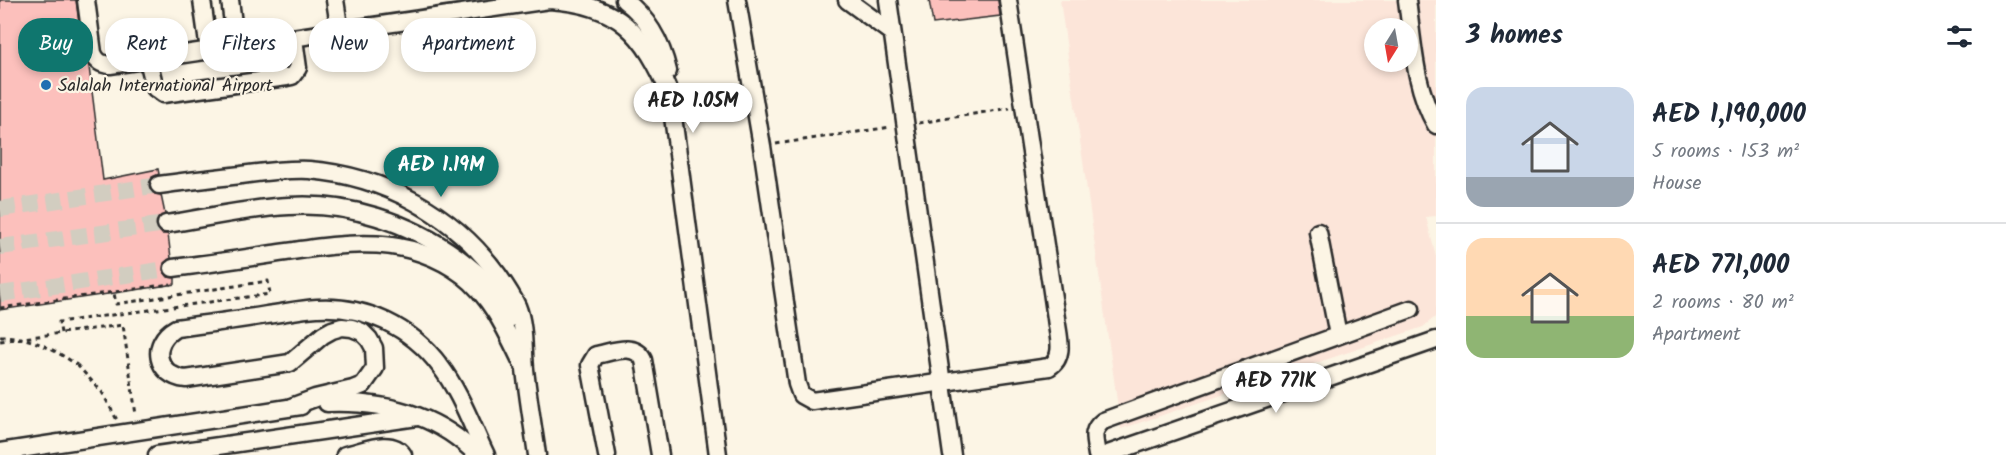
<!DOCTYPE html>
<meta charset="utf-8">
<style>
:root{--surface:#fff;--page:#f2f2f3;--text:#1f2937;--muted:#747a83;--line:#e0e1e3;--accent:#0f766e}
body{margin:0;font-family:Kalam,sans-serif;background:var(--page);color:var(--text);height:100vh;display:flex;flex-direction:column;font-size:22px;white-space:nowrap}
*{box-sizing:border-box;margin:0}
p{font-size:20px;color:var(--muted)}
.icon{flex:none;width:33px;height:33px;fill:none;stroke:currentColor;stroke-width:2;stroke-linecap:round;stroke-linejoin:round}
.map{position:relative;flex:1;overflow:hidden}
.details{display:flex;flex-direction:column;background:var(--surface);width:570px}
.details>*{flex:none}
.banner{position:absolute;left:18px;top:18px;width:570px;height:54px;display:flex;gap:12px}
.needle{width:39px;rotate:191deg}
.controls{position:absolute;left:1364px;top:18px;display:grid;gap:12px}
.controls a{display:grid;place-items:center;width:54px;height:54px;border-radius:50%;background:var(--surface);box-shadow:0 3px 9px #0003;font-size:30px}
.price{position:absolute;translate:-50% -51px;padding:0 14px;border-radius:21px;background:#fff;color:#222;font-size:20px;line-height:39px;filter:drop-shadow(0 2px 3px #0008)}
.price::after{content:'';position:absolute;left:50%;top:36px;width:18px;height:14px;margin-left:-9px;background:inherit;clip-path:polygon(0 0,100% 0,50% 100%)}
.price.current{background:var(--accent);color:#fff}
ul{padding:0;list-style:none}
li{display:flex;align-items:center;gap:18px;height:150px;padding:0 30px}
li+li{border-top:2px solid var(--line)}
li span{display:grid;place-items:center;flex:none;width:168px;height:120px;border-radius:18px;color:#555}
li>.icon{margin-inline-start:auto}
span .icon{width:72px;height:72px;fill:#fffc;stroke-width:1}
li b{font-size:26px}
h2{display:flex;justify-content:space-between;align-items:center;height:72px;padding:0 30px;font-size:26px}
.pill{padding:0 21px;border-radius:24px;background:var(--surface);box-shadow:0 3px 9px #0003;font-size:21px;line-height:54px}
.pill.current{background:var(--accent);color:#fff}
main{display:flex;flex:1;min-height:0}
.map>svg:first-child{display:block}
.built{fill:#fce5d9;fill-rule:evenodd}
.building{fill:#fcc0bc;stroke:#2b2b2b;stroke-width:1.5}
.lines{fill:none;stroke-linecap:round;stroke-linejoin:round}
.minor-tunnel{stroke:#d2cdc0;stroke-width:16;stroke-dasharray:16 8;stroke-linecap:butt}
.minor-casing{stroke:#2b2b2b;stroke-width:21}
.path{stroke:#2b2b2b;stroke-width:3;stroke-dasharray:4.5 4.5;stroke-linecap:butt}
.minor{stroke:#fcf5e5;stroke-width:16}
.path-bridge{stroke:#2b2b2b;stroke-width:3;stroke-dasharray:4.5 4.5;stroke-linecap:butt}
.poi-dot{fill:#1f6fb2;stroke:#fcf5e5;stroke-width:2}
.labels{text-anchor:middle;stroke-width:4.5;stroke-linejoin:round;paint-order:stroke}
.poi-label{font-size:18px;fill:#2b2b2b;stroke:#fcf5e5;text-anchor:start}
</style>
<main>
<div class="map">
<svg width="1436" height="455" viewBox="0 0 1436 455">
<rect width="100%" height="100%" fill="#fcf5e5"/>
<filter id="ink" filterUnits="userSpaceOnUse"><feTurbulence type="fractalNoise" baseFrequency=".0167" numOctaves="2"/><feDisplacementMap in="SourceGraphic" scale="12" xChannelSelector="R" yChannelSelector="G"/><feConvolveMatrix kernelMatrix="1 2 1 2 8 2 1 2 1" color-interpolation-filters="sRGB"/></filter>
<g filter="url(#ink)">
<path class="built" d="M1060 0H1436V216L1426 217 1436 257V316L1434 318 1423 327 1121 429ZM1374 28H1407V62H1374Z"/>
<g class="building">
<polygon points="0,0 76,0 83,54 89,67 103,180 158,169 159,174 152,177 149,187 155,194 161,195 165,214 156,220 156,226 162,234 168,234 171,258 164,263 163,270 168,277 175,278 175,284 0,310"/>
<polygon points="929,0 998,0 1000,16 933,24"/>
</g>
<g class="lines">
<g class="minor-tunnel">
<polyline points="0,209 159,185"/>
<polyline points="0,247 166,224"/>
<polyline points="0,294 173,268"/>
</g>
<defs>
<g id="minor">
<path d="M86 0 93 53C97 62 101 64 110 65L549 0C619 4 644 33 670 94L718 455"/>
<polyline points="202,0 209,51"/>
<polyline points="230,0 236,47"/>
<polyline points="335,0 340,32"/>
<path d="M624 0C648 18 661 41 668 71"/>
<path d="M737 0 762 146 797 384 801 395 812 401 1049 367C1066 357 1058 336 1056 318L1008 0"/>
<polyline points="847,0 892,33"/>
<polyline points="888,0 952,455"/>
<path d="M1407 0C1413 42 1414 87 1436 125"/>
<polyline points="148,60 155,88 163,94 287,77 292,76 298,68 294,39"/>
<path d="M159 185C187 181 214 178 241 175 263 172 286 169 309 170 384 176 454 214 498 275 505 285 512 295 517 306 525 326 523 348 525 369 528 398 533 426 537 455"/>
<path d="M166 224C207 218 248 208 289 206 348 202 409 222 457 257 478 273 501 292 511 318"/>
<polyline points="1318,232 1338,335"/>
<path d="M173 268C206 264 240 259 273 254 341 244 404 231 463 275 491 296 507 332 522 363"/>
<path d="M327 403C382 401 437 414 477 455"/>
<path d="M291 407 315 398 353 389 363 385 375 368 374 348 369 339 362 332 352 328 342 327 332 330 323 335 290 363 186 379C156 376 149 343 176 328 206 324 237 320 267 315 283 313 300 309 317 308 365 305 411 327 440 366 460 392 472 426 486 455"/>
<polyline points="0,452 301,406"/>
<polyline points="157,455 417,417"/>
<path d="M345 455C362 452 391 437 403 455"/>
<path d="M607 455 590 365 596 355C612 352 635 342 644 360L660 455"/>
<path d="M1097 455C1095 440 1090 431 1103 421L1411 309"/>
<polyline points="1105,455 1436,340"/>
</g>
</defs>
<use href="#minor" class="minor-casing"/>
<g class="path">
<polyline points="919,123 1010,108"/>
<polyline points="776,144 891,127"/>
<polyline points="0,308 171,284"/>
<polyline points="61,333 59,322 270,294 268,281 116,304 114,293"/>
<polyline points="0,341 123,325 136,415"/>
<polyline points="77,365 102,392 117,420"/>
</g>
<use href="#minor" class="minor"/>
<path class="path-bridge" d="M0 336C29 336 54 349 77 365"/>
</g>
</g>
<circle class="poi-dot" cx="46" cy="85" r="6"/>
<g class="labels">
<g class="poi-label">
<text x="58" y="91">Salalah International Airport</text>
</g>
</g>
</svg>
<div class="controls">
<a><svg class="needle" viewBox="-14 -14 28 28"><path d="M0-13l5 13h-10z" fill="#e53935"/><path d="M0 13l5-13h-10z" fill="#747a83"/></svg></a>
</div>
<b class="price" style="left:693px;top:134px">AED 1.05M</b>
<b class="price current" style="left:441px;top:198px">AED 1.19M</b>
<b class="price" style="left:1276px;top:414px">AED 771K</b>
<div class="banner">
<a class="pill current">Buy</a>
<a class="pill">Rent</a>
<a class="pill">Filters</a>
<a class="pill">New</a>
<a class="pill">Apartment</a>
</div>
</div>
<section class="details">
<h2>3 homes<svg class="icon" aria-label="filters" viewBox="0 0 24 24"><path d="M4 7h16M4 17h16"/><circle cx="9" cy="7" r="2"/><circle cx="15" cy="17" r="2"/></svg></h2>
<ul>
<li><span style="background:linear-gradient(#c9d6e8 75%,#9aa5b1 0)"><svg class="icon" aria-label="home" viewBox="0 0 24 24"><path d="M3 11l9-7 9 7M6 9v11h12V9"/></svg></span><div><b>AED 1,190,000</b><p>5 rooms · 153 m²</p><p>House</p></div></li>
<li><span style="background:linear-gradient(#ffd9b3 65%,#8fb573 0)"><svg class="icon" aria-label="home" viewBox="0 0 24 24"><path d="M3 11l9-7 9 7M6 9v11h12V9"/></svg></span><div><b>AED 771,000</b><p>2 rooms · 80 m²</p><p>Apartment</p></div></li>
</ul>
</section>
</main>
